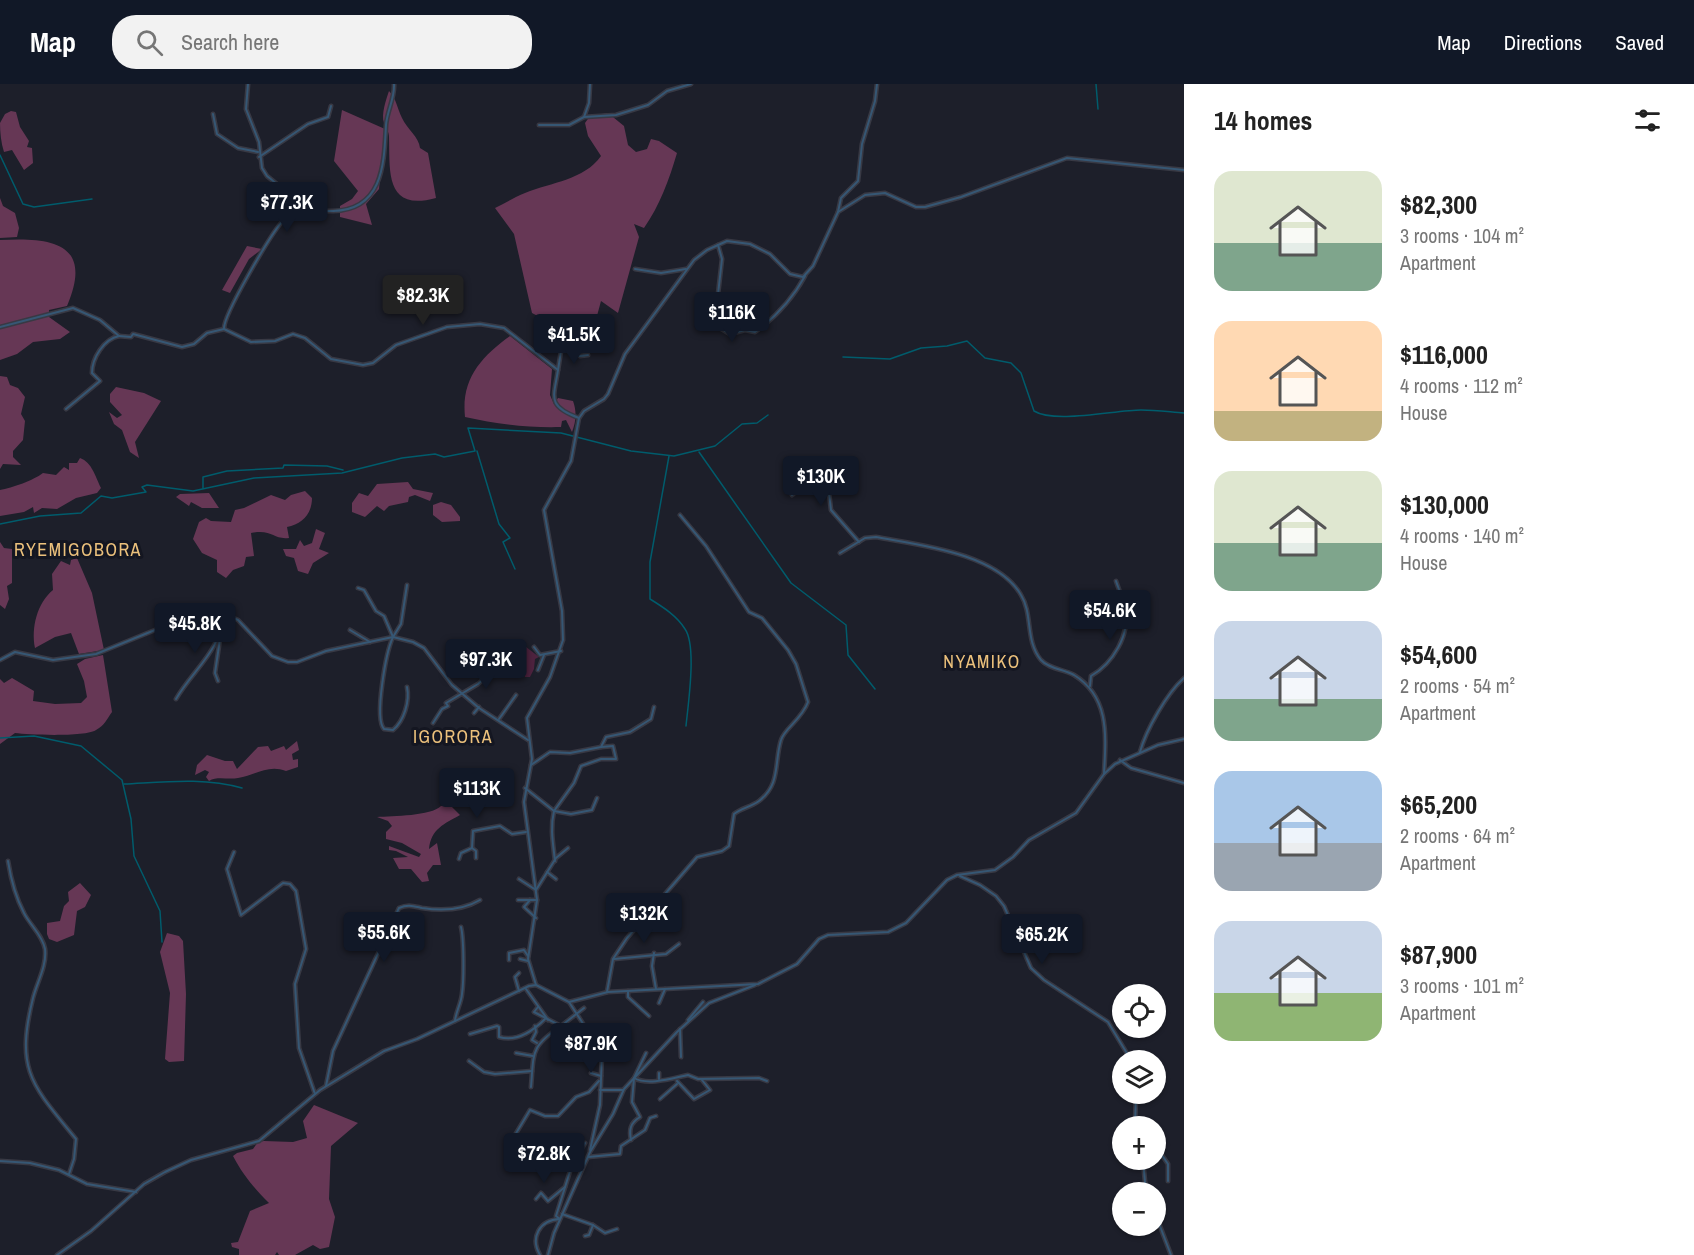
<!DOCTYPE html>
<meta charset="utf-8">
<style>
:root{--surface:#fff;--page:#f2f2f2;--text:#222;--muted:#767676;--accent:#111827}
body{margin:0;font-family:"Archivo Narrow",sans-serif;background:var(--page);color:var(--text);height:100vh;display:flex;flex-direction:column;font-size:22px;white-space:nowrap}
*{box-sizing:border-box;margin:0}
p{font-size:20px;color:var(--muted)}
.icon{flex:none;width:33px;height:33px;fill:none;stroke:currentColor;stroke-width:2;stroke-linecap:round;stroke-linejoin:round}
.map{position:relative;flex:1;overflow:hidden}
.drawer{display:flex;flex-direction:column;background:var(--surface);width:510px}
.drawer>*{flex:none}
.buttons{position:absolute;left:1112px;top:900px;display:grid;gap:12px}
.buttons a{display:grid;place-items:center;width:54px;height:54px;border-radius:50%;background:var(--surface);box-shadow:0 2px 4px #0004;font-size:30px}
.price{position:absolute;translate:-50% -51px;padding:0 14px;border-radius:6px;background:var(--accent);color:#fff;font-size:20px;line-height:39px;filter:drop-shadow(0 2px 3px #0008)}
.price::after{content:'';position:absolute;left:50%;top:36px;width:18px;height:14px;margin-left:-9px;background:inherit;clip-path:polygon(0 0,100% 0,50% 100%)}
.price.active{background:#222;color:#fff}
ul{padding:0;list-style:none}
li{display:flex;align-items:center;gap:18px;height:150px;padding:0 30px}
li span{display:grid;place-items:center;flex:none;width:168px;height:120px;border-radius:18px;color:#555}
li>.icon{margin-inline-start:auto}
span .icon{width:72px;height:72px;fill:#fffc;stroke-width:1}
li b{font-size:26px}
h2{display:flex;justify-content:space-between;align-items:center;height:72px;padding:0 30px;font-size:26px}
header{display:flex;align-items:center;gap:36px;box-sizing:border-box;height:84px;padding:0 30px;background:var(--accent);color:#fff}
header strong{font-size:28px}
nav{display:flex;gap:33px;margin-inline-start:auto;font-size:21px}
.search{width:420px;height:54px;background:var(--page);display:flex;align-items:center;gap:15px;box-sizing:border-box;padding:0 21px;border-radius:24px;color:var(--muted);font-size:22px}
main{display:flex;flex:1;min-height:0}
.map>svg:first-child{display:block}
.green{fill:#4e233f}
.forest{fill:#663755}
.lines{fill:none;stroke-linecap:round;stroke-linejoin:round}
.stream{stroke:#005c6c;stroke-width:1.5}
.street-casing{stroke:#383944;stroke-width:5}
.street{stroke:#365774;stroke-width:2}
.labels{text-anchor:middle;stroke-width:6;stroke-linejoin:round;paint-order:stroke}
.quarter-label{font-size:18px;letter-spacing:1.5px;fill:#ecc17c;stroke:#141621}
</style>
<header>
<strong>Map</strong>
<div class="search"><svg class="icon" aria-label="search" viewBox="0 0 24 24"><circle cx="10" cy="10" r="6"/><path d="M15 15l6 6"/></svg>Search here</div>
<nav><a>Map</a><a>Directions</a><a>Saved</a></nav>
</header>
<main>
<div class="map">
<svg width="1184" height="1171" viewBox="0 0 1184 1171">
<rect width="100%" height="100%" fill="#1d1f2a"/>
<polygon class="green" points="521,559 539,573 535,575 534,585 530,593 525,593 518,581 518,560"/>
<g class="forest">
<path d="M389 7C397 16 397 24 402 34 407 45 419 53 420 64L428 69 436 114C385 128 390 88 389 53 389 47 386 45 384 39 381 30 386 16 389 7Z"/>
<polygon points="342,26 385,45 379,105 366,120 372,141 340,133 340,122 352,115 358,107 334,77"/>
<path d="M11 27 16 28 20 43 29 57 27 63 32 64 33 79 24 86 12 66 4 68C1 59 0 48 0 39L5 30Z"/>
<path d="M608 29 624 42 628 61 636 68 647 65 651 55 659 57 677 69C669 96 660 121 644 144L634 140 639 153 618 229 601 217 594 243 578 237 577 246 568 248 532 229 514 150 495 124C505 119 515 113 525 109 552 98 584 96 601 72L588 52 585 39 590 32Z"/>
<polygon points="0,114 3,122 15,129 19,144 17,153 0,154"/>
<path d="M0 156C52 153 94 159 67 222L49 226V233L70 248 60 255 33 258 17 270 0 276Z"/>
<polygon points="247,162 262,165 249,175 230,209 222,206"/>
<path d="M510 252 552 285 550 311 554 320 558 314 573 317C577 328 576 338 572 348L566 336 562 337 561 343C529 344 496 340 465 333 461 295 481 273 510 252Z"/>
<polygon points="0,292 7,293 10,301 18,304 25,313 21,330 25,337 23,356 13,367 13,373 21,381 3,380 0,385"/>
<polygon points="116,303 144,309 161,317 135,358 139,374 130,368 122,346 114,340 109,328 117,334 122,331 110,318 110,310"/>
<path d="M80 374C92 378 96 394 101 404L97 409 76 414 57 425 42 424 34 429 33 423 24 428 0 432V406C12 404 34 396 43 389L56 391 64 383 69 386V379H77Z"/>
<polygon points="408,398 413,405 433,409 430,417 415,411 409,413 408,418 389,422 384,427 377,422 365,433 352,428 352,419 359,409 368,412 377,400"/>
<path d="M305 407 312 414C312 430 302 440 287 443L289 454C273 456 273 445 251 449L254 472 246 473 244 482 233 486 226 494 217 488V476L202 469 193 455 199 438 206 434 211 437 231 438 235 426 244 424 271 411 285 416 291 411Z"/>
<polygon points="209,409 219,424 202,424 191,418 189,422 176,413 180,410"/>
<polygon points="441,418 451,421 460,433 460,437 442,438 433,431 433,421"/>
<polygon points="316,445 325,449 319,465 329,469 313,479 308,490 298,487 294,474 286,472 283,465 296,465 300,456 304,462 312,459"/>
<polygon points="0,458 4,464 12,465 12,499 7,502 9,515 5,525 0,521"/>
<path d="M77 474 92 509 104 566 79 570 71 549 55 553 35 564C31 544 37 519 53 506L52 490 61 477 70 481 71 476Z"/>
<path d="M103 571 112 628C107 635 104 642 96 646 86 653 30 651 15 649L0 660V595L4 599 12 594 34 607 33 617 55 620 81 619 87 613 84 597 77 580 85 575Z"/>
<path d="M297 657 299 666 292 670 293 676 298 675V683L286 687C268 680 256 691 238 694 228 696 217 692 209 697L206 693 209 688 205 686 195 691 197 681 207 671 225 677H233L237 685 258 663 268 662 271 667 284 662 286 666Z"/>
<path d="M441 722H451L460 731C444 740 431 745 429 765L437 759 441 781H433L427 789 429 797 422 798 411 785H399L393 774 408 773 396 767 389 766V762L419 773 421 770 402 759 386 755V748L392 742 388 737 377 733C393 732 431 732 441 722Z"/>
<polygon points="80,799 91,811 85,823 77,827 74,851 57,858 49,855 47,850 47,839 60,837 64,822 69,817 68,808"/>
<polygon points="167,849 179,852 183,857 186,910 184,977 169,978 165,975 170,909 160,868"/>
<path d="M314 1021 358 1039 331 1062 329 1115 335 1133 329 1163 320 1165 313 1161 295 1171H279L277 1168 275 1171H239V1165L232 1163 231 1159 238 1158 250 1127 269 1119C254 1104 243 1091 233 1072L237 1069 253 1065 258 1058 264 1057 293 1058 307 1054 303 1037Z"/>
</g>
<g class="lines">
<g class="stream">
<polyline points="1096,0 1098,25"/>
<polyline points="0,71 23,120 34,123 92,115"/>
<path d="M843 273 890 275 921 264 947 262 967 257 985 274 1011 279 1021 289 1034 327C1055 340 1115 326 1141 326 1156 326 1170 328 1184 329"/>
<polyline points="477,367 499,440 510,454 503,458 515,485"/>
<polyline points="699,368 791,499 846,541 848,571 875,605"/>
<path d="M669 372 650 478V515C663 523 677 532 685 545 697 562 688 621 686 642"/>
<polyline points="203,404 203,393 227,387 283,384 284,381 327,382 343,386"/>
<polyline points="0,440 40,432 81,429 101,412 112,414 146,408 142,403 147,401 193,407 254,394 342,389 402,374 435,370 444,373 475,367 468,344 561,349 631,367 674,372 715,362 742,340 757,339 768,331"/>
<polyline points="0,654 34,652 81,662 122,696 131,735 134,772 160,827 162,858"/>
<path d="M124 700C164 698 204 693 242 704"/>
</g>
<defs>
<g id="street">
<polyline points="213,30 217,50 238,64 258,68"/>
<polyline points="584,33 589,19 590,0"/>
<polyline points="539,41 569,41 584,33 616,31 648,21 667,7 691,0"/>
<polyline points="259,73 308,40 328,33 331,22"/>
<path d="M299 118C310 128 319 127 333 127 384 126 384 78 386 41 387 27 395 14 394 0"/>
<polyline points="838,128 841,114 858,97 862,60 875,17 877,0"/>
<path d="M718 161 722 175 717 219 720 244 730 250 745 246 755 248C776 233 793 214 805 192"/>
<polyline points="635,185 661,189 686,185"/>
<path d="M0 243 73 224 100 236 119 252C104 255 92 274 92 289L100 297 66 325"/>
<path d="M224 245C223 231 270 152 281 139 288 132 295 127 299 118L267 92 262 84 259 58 246 25 248 0"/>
<path d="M119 252 131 253 133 250 182 263 194 260 207 249 224 245 251 258 275 257 293 250 305 254 331 275 363 281 373 279 396 261 447 243 480 240 504 244 558 286C554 313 546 322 579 334"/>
<polyline points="558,286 561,267 564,265 580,272 588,271"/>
<polyline points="793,386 800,391 820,394 829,409 831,426 859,458"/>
<polyline points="830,409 844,398 840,393"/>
<polyline points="792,411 814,392"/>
<path d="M840 469 865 454 876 453C919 461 997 469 1021 511 1033 530 1025 557 1041 576 1049 585 1063 585 1074 591 1110 613 1106 652 1104 690"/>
<path d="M358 504 364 506 376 527 384 532 393 553C386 568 374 634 384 645L393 646C404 637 410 617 407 603"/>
<polyline points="350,546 370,558"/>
<polyline points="393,553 401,540 407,501"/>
<polyline points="534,563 540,571 561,567"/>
<polyline points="0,576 15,568 53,576 96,570 182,535 217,527 238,536 272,572 288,578 297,578 326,567 393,553 413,558 424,564 452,601 479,624 528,656"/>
<polyline points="538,586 544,571"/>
<polyline points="218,597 215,589 220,555"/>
<path d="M1090 602 1091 592C1112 580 1131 551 1125 524 1123 515 1119 506 1116 497"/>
<path d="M176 615C194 584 224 565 222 527"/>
<polyline points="474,629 479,623"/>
<polyline points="499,635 516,611"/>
<polyline points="433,639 442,625 448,622 446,619 478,600 496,584"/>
<path d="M1140 668C1146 646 1167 609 1184 594"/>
<polyline points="1120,676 1131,684 1184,699"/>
<polyline points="531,681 550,668 570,669 601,663 606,653 630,648 651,635 654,623"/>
<polyline points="525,704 554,727 574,699 581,682 601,675 616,675 613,662 601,663"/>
<polyline points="472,764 476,767 476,774"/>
<polyline points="234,768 227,785 241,831 283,799 290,800 296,807 306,865 295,900 299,964 315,1010"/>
<polyline points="459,775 461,769 472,764 473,747 500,742 512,750 526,748"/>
<path d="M8 777C11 796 15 812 24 829 30 841 43 852 45 865 47 882 37 898 33 914 15 987 32 1001 76 1055L74 1075 69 1090"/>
<path d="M555 777C553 759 550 744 554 727L571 730 592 726 597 714"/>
<polyline points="547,788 556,795"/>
<polyline points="960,792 980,801 996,812 1004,822 1031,884 1044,896 1108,938 1131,976"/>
<polyline points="519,795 536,806 556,774 568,764"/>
<polyline points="518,816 537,816"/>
<polyline points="530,816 524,823 536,834"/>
<polyline points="654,869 652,882 656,905"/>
<polyline points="520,875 528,877"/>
<polyline points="614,875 666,870 679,860"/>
<polyline points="509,876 509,869 524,866 528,872"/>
<polyline points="519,889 515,893 519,907"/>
<polyline points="536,901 528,875 537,816 524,718 532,675 527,634 550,593 563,556 562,527 544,426 571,377 579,334 584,327 604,315 608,310 625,270 694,176 707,166 727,157 750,160 770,170 790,190 803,193 813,182 838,128 865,111 885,109 916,123 925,123 961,113 1067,74 1184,86"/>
<polyline points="526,905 548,936"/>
<polyline points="628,907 628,913 649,932"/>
<path d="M607 908 613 875 627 854 697 773 722 767 729 762 734 730C741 724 751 723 759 717 781 700 774 679 781 656 784 645 802 635 808 618L796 580 788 566 762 534 749 528 706 462 680 431"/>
<polyline points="569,918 602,969 600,1021 590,1066"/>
<polyline points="659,919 665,905"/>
<polyline points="538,923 534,928 561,942 584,924"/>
<polyline points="688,936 703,918"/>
<path d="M455 937C456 927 461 920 462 910 464 896 464 855 461 843"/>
<polyline points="535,942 536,948 532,956 537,959"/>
<polyline points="680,945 681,973"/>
<path d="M470 950 497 942 499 943V953C516 958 533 947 545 935"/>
<polyline points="588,950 606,943 611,944 598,962"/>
<polyline points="581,951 586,947"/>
<polyline points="589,960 592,955"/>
<polyline points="516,969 533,972"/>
<polyline points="469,977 484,988 495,990 532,987"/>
<polyline points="591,989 601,992"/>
<polyline points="659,989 659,995"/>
<path d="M634 994C648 1002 673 994 688 991L698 995 759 994 767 997"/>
<polyline points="677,997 694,1015 710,1006 702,996"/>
<path d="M326 1002 333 967 399 824C408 820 413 822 422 824 441 827 463 826 480 816"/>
<path d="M531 1003C534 968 530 963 561 942"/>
<polyline points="600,1006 623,1006"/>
<polyline points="660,1015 677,1000"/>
<polyline points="1135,1042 1136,1010"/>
<polyline points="512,1056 530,1026 545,1032 558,1032 576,1013 589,1008 599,997"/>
<path d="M631 1056C629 1046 630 1039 640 1033L632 1018 634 994 646 969"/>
<polyline points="1155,1061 1168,1080 1168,1097"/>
<polyline points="588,1073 620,1070 621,1062 645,1046 650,1034 656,1032"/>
<polyline points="1143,1076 1145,1098 1149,1108"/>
<polyline points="0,1077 30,1079 59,1086 87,1100 136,1108"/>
<polyline points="536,1115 541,1109 548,1117 565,1103"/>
<polyline points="1155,1129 1171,1171"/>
<polyline points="562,1130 593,1141 589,1151 585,1152"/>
<polyline points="593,1141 605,1149 617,1145"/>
<polyline points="57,1171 91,1147 144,1100 165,1088 191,1076 259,1057 320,1006 384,967 417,955 529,902 536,901 569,918 608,908 758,900 797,880 819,855 828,851 888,848 906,839 947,796 957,791 995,786 1013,773 1029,756 1076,729 1104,690 1115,680 1158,661 1184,655"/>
<path d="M540 1171C530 1154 539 1136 560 1135L556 1132 571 1084 585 1059"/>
<polyline points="548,1171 554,1149 590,1068 613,1030 624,1005 677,948 709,919 755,901"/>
</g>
</defs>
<use href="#street" class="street-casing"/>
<use href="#street" class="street"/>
</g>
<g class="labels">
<g class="quarter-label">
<text x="78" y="472">RYEMIGOBORA</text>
<text x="982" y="584">NYAMIKO</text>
<text x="453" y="659">IGORORA</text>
</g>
</g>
</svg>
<div class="buttons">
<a><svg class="icon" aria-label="locate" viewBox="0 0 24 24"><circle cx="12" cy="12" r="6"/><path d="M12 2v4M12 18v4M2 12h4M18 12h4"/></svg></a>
<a><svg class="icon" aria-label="layers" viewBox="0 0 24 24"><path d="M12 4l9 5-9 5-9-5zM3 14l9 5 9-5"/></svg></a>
<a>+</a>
<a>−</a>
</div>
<b class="price" style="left:287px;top:149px">$77.3K</b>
<b class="price active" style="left:423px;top:242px">$82.3K</b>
<b class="price" style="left:732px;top:259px">$116K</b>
<b class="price" style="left:574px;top:281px">$41.5K</b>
<b class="price" style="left:821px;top:423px">$130K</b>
<b class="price" style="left:1110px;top:557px">$54.6K</b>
<b class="price" style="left:195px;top:570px">$45.8K</b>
<b class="price" style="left:486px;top:606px">$97.3K</b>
<b class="price" style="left:477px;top:735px">$113K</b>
<b class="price" style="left:644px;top:860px">$132K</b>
<b class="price" style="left:384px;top:879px">$55.6K</b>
<b class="price" style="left:1042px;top:881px">$65.2K</b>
<b class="price" style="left:591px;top:990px">$87.9K</b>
<b class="price" style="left:544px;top:1100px">$72.8K</b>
</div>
<section class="drawer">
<h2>14 homes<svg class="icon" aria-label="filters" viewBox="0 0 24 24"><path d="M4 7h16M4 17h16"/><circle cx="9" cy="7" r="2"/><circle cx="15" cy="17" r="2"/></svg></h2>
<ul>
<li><span style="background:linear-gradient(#dfe7d0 60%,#7fa58c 0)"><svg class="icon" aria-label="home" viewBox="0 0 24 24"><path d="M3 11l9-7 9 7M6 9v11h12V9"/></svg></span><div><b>$82,300</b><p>3 rooms · 104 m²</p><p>Apartment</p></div></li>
<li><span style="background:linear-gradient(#ffd9b3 75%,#c2b280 0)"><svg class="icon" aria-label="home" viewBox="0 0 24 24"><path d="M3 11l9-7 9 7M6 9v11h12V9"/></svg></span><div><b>$116,000</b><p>4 rooms · 112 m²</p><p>House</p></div></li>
<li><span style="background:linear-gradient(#dfe7d0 60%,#7fa58c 0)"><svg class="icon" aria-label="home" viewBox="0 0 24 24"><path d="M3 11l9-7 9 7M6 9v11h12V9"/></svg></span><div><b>$130,000</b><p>4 rooms · 140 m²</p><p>House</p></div></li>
<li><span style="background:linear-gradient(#c9d6e8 65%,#7fa58c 0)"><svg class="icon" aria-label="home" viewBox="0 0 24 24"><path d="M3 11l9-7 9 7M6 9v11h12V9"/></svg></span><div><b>$54,600</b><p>2 rooms · 54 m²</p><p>Apartment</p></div></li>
<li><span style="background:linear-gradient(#a9c7e8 60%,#9aa5b1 0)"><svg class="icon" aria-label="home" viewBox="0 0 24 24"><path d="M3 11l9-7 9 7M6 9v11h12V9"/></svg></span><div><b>$65,200</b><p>2 rooms · 64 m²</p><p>Apartment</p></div></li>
<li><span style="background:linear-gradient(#c9d6e8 60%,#8fb573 0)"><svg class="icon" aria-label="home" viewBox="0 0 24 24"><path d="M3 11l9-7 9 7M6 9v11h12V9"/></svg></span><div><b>$87,900</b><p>3 rooms · 101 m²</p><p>Apartment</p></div></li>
</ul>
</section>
</main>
